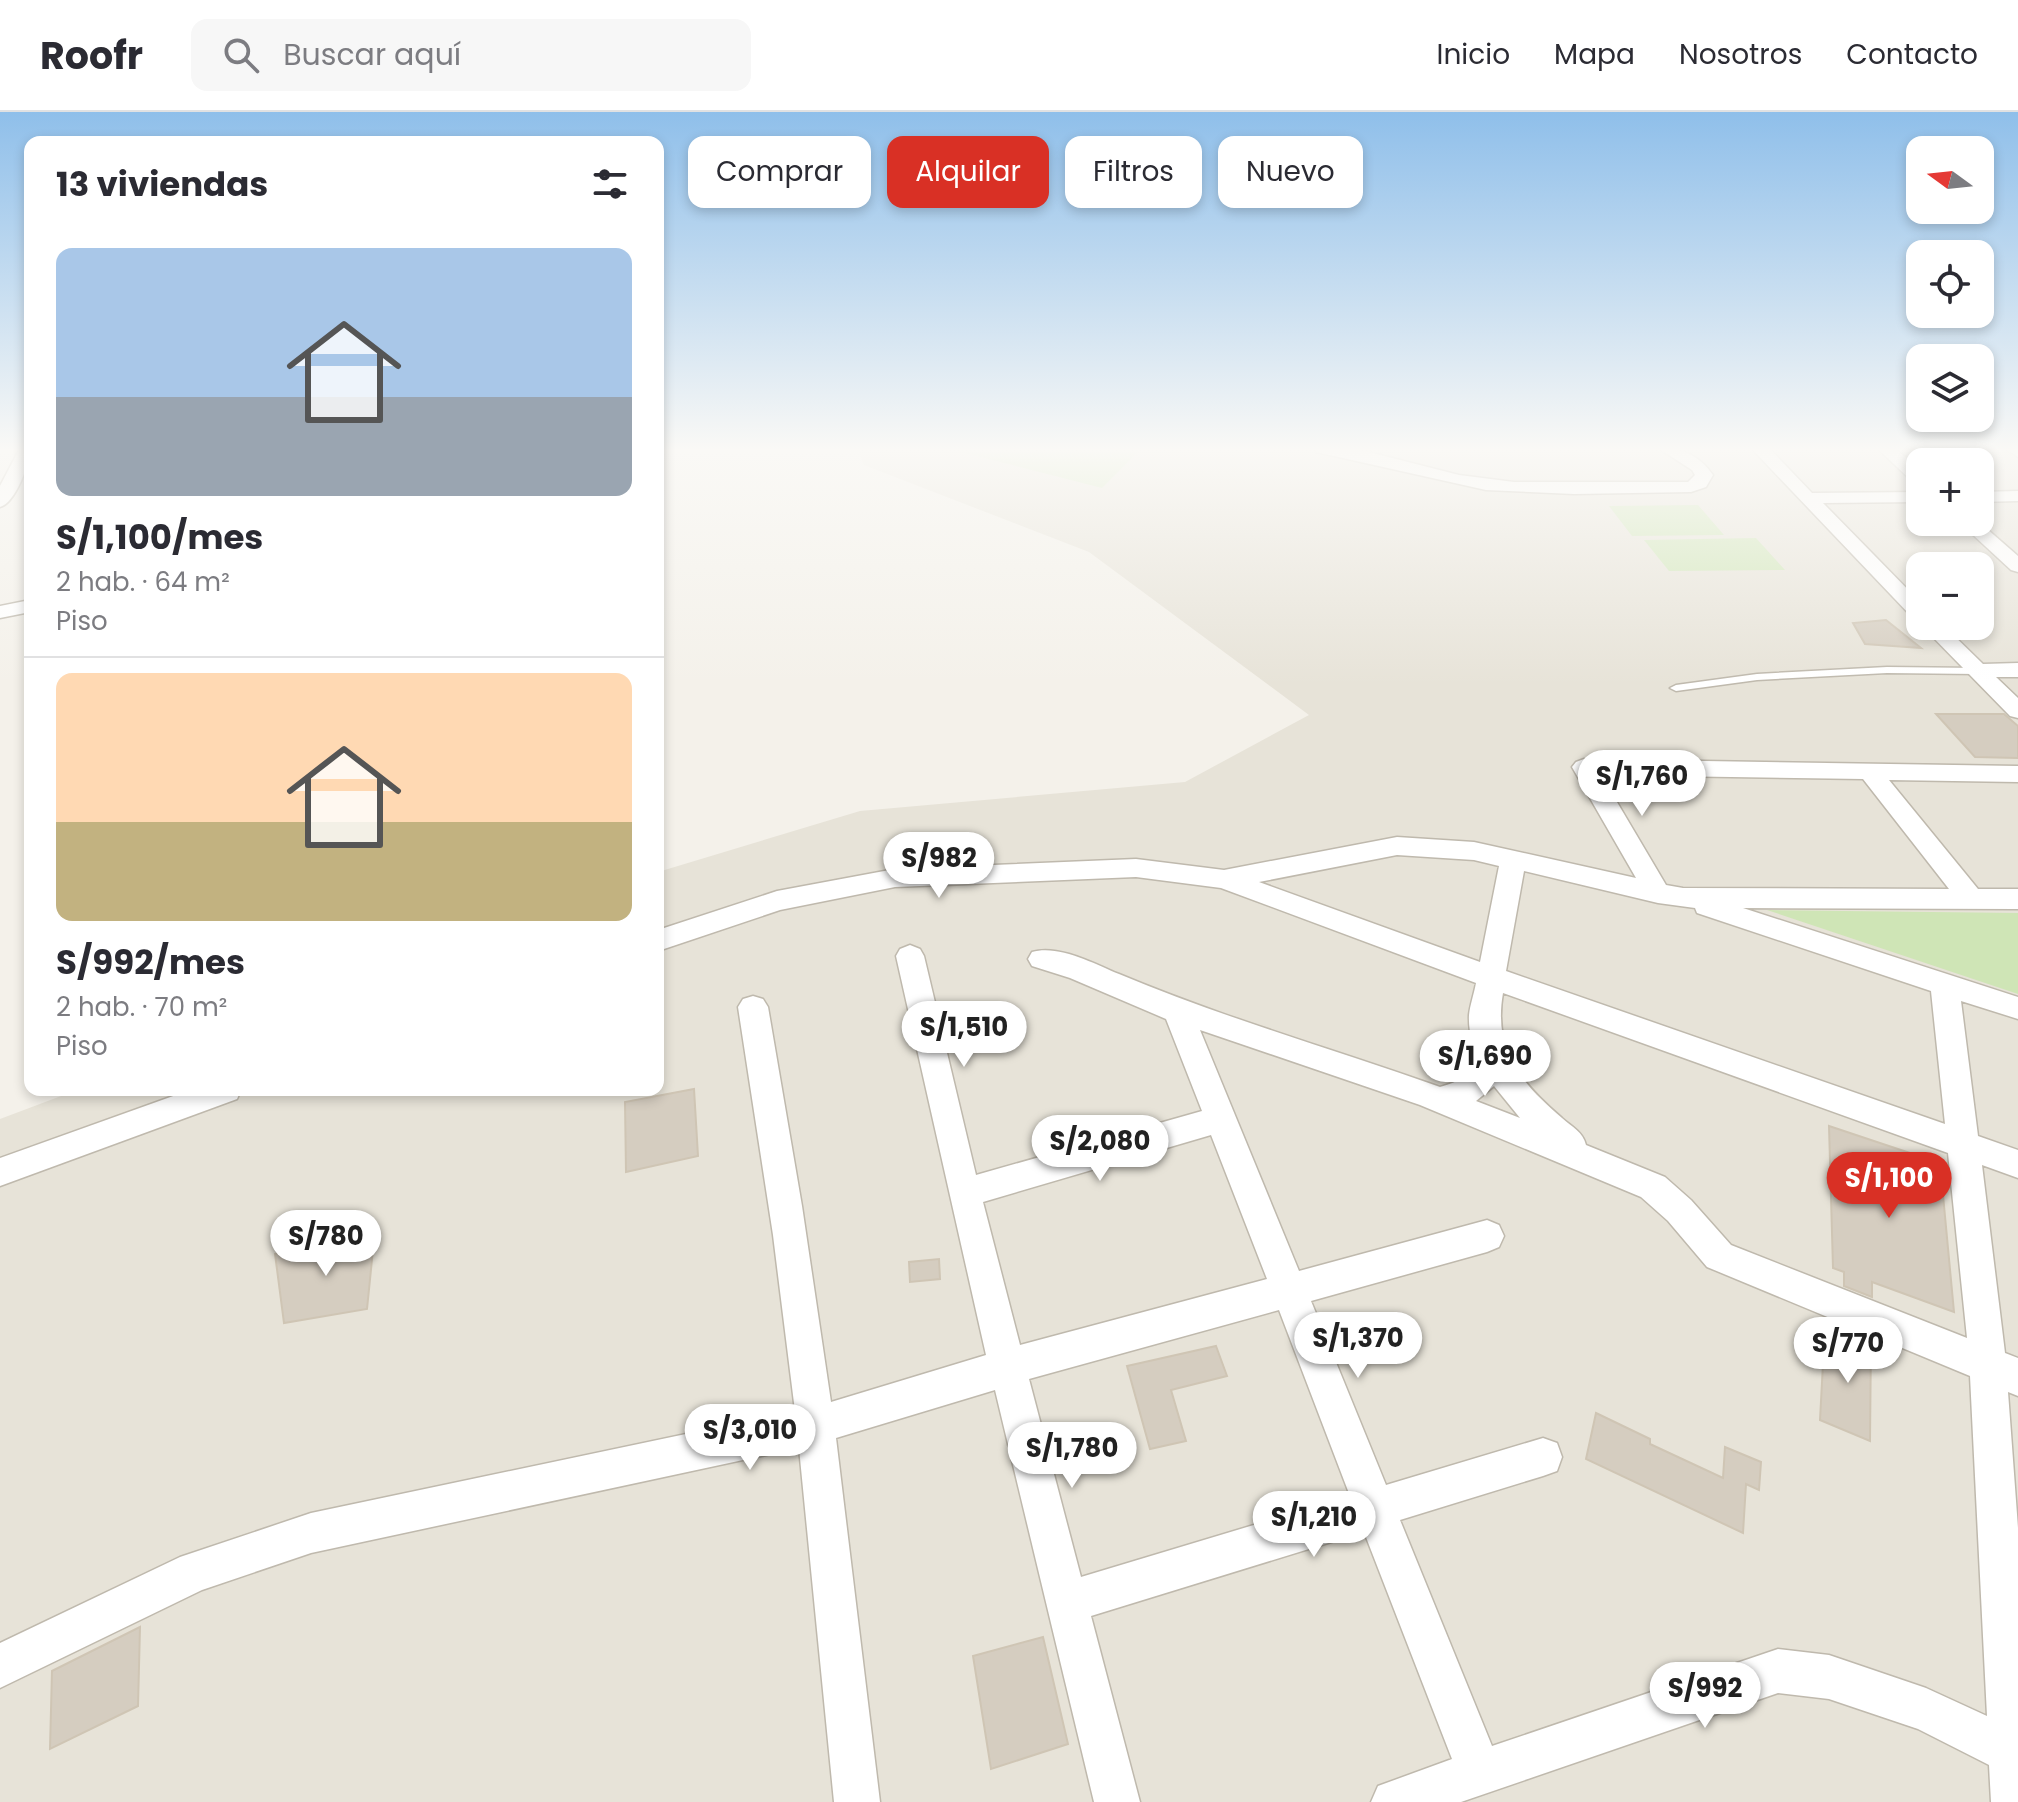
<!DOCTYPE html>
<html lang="es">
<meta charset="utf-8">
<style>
:root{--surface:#fff;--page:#f7f7f7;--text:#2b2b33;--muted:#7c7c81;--line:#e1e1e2;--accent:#d93025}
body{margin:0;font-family:Poppins,sans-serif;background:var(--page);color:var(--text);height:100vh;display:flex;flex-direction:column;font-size:30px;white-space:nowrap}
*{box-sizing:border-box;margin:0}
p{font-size:26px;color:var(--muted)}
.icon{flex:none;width:44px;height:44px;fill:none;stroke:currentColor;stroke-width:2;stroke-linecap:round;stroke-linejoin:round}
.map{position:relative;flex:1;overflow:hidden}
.drawer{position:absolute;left:24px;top:24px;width:640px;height:960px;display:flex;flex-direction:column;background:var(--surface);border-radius:16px;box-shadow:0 4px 12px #0003}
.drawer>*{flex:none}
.hud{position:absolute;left:688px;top:24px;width:760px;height:72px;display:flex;gap:16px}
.needle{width:52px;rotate:285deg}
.fabs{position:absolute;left:1906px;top:24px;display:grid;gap:16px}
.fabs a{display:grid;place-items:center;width:88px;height:88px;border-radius:16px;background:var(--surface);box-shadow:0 4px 12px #0003;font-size:40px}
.price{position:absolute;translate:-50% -68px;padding:0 18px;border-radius:28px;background:#fff;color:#222;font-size:26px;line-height:52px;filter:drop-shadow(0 2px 4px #0008)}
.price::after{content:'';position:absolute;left:50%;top:48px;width:24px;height:18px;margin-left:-12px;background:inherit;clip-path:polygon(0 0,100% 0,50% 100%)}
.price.active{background:var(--accent);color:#fff}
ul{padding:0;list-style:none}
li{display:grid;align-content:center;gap:16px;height:424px;padding:0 32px}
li+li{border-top:2px solid var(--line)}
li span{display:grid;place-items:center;height:248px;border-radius:16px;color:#555}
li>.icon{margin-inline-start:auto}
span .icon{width:144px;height:144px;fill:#fffc;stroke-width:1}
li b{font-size:34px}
h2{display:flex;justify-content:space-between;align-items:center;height:96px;padding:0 32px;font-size:34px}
.tag{padding:0 28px;border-radius:16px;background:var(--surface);box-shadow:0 4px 12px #0003;font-size:28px;line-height:72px}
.tag.active{background:var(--accent);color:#fff}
header{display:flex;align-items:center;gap:48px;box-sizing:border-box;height:112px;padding:0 40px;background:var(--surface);border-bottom:2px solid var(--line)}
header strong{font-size:38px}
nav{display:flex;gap:44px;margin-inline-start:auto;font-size:28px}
.search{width:560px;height:72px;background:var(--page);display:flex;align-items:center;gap:20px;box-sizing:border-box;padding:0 28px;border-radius:16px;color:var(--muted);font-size:30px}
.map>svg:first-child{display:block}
.residential{fill:#e7e3d8;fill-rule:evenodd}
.green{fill:#cfe5b6}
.building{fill:#d5cdc0;stroke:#cfc5b4;stroke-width:2}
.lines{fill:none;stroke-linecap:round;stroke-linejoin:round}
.service-casing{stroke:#bfb9ad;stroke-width:3}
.minor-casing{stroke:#bfb9ad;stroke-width:3}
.service{fill:#fff;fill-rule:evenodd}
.minor{fill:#fff;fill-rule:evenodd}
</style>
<header>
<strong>Roofr</strong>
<div class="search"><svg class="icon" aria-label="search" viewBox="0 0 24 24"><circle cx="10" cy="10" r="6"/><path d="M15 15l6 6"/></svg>Buscar aquí</div>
<nav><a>Inicio</a><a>Mapa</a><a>Nosotros</a><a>Contacto</a></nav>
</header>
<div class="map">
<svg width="2018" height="1690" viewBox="0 0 2018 1690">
<rect width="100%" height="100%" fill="#f4f1ea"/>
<path class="residential" d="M857 336H2018V1690H0V1007L77 978H658V760L860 699 1185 670 1309 603 1089 440 864 353ZM1920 350H1980V410H1920ZM1920 454H1980V514H1920Z"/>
<g class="green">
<polygon points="945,336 1142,336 1102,376"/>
<polygon points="1698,393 1724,423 1632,424 1609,394"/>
<polygon points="1756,426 1785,458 1669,459 1644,428"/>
<polygon points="1767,798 2018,801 2018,882"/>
</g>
<g class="building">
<polygon points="1886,508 1921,536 1865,532 1853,511"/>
<polygon points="1936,602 2004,602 2018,614 2018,646 1975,645"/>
<polygon points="694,977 698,1044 626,1060 625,990"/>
<polygon points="1829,1014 1940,1051 1954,1200 1872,1170 1872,1185 1844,1174 1844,1160 1833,1156"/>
<polygon points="375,1118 367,1197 284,1211 275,1142"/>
<polygon points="939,1147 940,1167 910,1170 909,1150"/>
<polygon points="1843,1215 1871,1226 1870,1329 1820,1308 1824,1233 1842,1240"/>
<polygon points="1216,1234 1227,1264 1171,1278 1186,1329 1150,1337 1127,1254"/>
<polygon points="1596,1301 1650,1327 1650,1332 1723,1366 1725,1335 1761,1350 1759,1378 1746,1372 1743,1421 1586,1347"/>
<polygon points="140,1515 138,1594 50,1637 52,1559"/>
<polygon points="1043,1525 1068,1632 991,1657 973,1544"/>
</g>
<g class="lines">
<defs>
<polygon id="service" points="1887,555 1978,556 1983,559 1978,562 1887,561 1757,568 1676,579 1670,576 1676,573 1757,562"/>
<g id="minor">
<path d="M20 336H30C30 352 15 391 0 395V374Z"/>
<path d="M1314 336H1353L1459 363 1514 370H1688L1695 363 1692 358 1658 336C1682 336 1699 343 1713 363L1706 375 1691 380 1574 382 1486 378 1316 340Z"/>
<polygon points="1751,336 1769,336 1812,381 1920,380 1920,390 1823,391 1920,490 1920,508 1913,506"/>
<polygon points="1877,336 1895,336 1920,358 1920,372 1914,371"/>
<polygon points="2005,336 2018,336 2018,345"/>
<polygon points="2018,379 2018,389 1980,390 1980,380"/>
<polygon points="1959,410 1979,410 2018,444 2018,460 2011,458"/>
<polygon points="30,488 30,500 0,506 0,494"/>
<polygon points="1922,514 1944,514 1983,552 2018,551 2018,565 1996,565 2018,586 2018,606 2010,604"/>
<path d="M1584 647 2018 654V670L1889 668 1978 777H2018V797L1743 796 2018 885V907L1961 889 1978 1024 2018 1038V1066L1982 1053 2005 1241 2018 1246V1284L2008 1280 2018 1416V1690H1991L1989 1653 1918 1617 1829 1587 1778 1581 1461 1690H1371L1378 1674 1452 1647 1364 1420 1091 1504 1140 1690H1094L995 1278 836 1326 880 1690H834L799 1336 311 1441 202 1478 0 1576V1531L180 1445 311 1401 795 1299 773 1123 738 895 743 887 753 884 763 887 768 895 802 1094 831 1290 986 1243 896 844 900 837 910 833 920 837 924 844 976 1063 1202 999 1166 907 1070 866 1032 854 1028 847 1032 840C1058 832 1095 852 1119 862 1224 906 1333 937 1440 975 1496 959 1467 941 1469 903 1470 893 1474 882 1476 871L1221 776 1136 765 895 775 780 798 658 839V818L777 779 895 757 1136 747 1224 758 1397 725 1474 730 1636 766 1572 655 1576 650ZM1601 663 1863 667 1949 777 1683 776 1666 773ZM1397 743 1474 748 1499 754 1480 850 1259 770ZM1524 759 1658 791 1695 796 1697 801 1931 879 1945 1012 1506 859ZM1503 881 1948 1041 1967 1226 1731 1133 1691 1088 1665 1065 1586 1033C1583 1020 1572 1015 1562 1006 1520 970 1493 938 1503 881ZM1200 918 1420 993 1641 1085 1668 1109 1707 1155 1970 1264 1987 1604 1926 1576 1829 1543 1778 1537 1492 1634 1400 1408 1543 1364 1557 1359 1562 1345 1557 1331 1543 1326 1386 1373 1311 1189 1487 1140 1499 1135 1504 1124 1499 1113 1487 1108 1299 1159ZM1494 974 1520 1006 1476 989ZM1211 1023 1267 1167 1020 1233 983 1090ZM1279 1198 1350 1384 1081 1465 1029 1267Z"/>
<polygon points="190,978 241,978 237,987 0,1074 0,1046"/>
</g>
</defs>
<use href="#service" class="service-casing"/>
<use href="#minor" class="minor-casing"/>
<use href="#service" class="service"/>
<use href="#minor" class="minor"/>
</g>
<linearGradient id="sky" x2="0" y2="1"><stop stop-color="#8fbfea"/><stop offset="0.59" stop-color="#faf9f6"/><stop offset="1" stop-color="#faf9f6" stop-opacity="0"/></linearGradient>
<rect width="2018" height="573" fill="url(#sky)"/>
</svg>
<div class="fabs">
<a><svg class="needle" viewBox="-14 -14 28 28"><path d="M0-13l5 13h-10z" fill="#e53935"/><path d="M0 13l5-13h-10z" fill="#7c7c81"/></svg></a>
<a><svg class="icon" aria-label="locate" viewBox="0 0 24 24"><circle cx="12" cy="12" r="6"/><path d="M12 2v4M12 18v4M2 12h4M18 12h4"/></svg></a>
<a><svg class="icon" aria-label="layers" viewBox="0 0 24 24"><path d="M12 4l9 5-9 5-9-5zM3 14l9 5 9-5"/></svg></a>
<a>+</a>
<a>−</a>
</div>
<b class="price" style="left:1642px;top:706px">S/1,760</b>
<b class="price" style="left:939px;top:788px">S/982</b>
<b class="price" style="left:964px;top:957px">S/1,510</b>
<b class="price" style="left:1485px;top:986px">S/1,690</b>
<b class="price" style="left:1100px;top:1071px">S/2,080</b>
<b class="price active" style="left:1889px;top:1108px">S/1,100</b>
<b class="price" style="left:326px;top:1166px">S/780</b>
<b class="price" style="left:1358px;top:1268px">S/1,370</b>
<b class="price" style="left:1848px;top:1273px">S/770</b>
<b class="price" style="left:750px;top:1360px">S/3,010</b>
<b class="price" style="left:1072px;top:1378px">S/1,780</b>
<b class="price" style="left:1314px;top:1447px">S/1,210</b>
<b class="price" style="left:1705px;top:1618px">S/992</b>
<div class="hud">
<a class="tag">Comprar</a>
<a class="tag active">Alquilar</a>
<a class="tag">Filtros</a>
<a class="tag">Nuevo</a>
</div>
<section class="drawer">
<h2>13 viviendas<svg class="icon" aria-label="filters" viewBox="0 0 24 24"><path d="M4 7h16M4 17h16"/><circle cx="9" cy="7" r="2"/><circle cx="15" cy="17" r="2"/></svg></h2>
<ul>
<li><span style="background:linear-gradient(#a9c7e8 60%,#9aa5b1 0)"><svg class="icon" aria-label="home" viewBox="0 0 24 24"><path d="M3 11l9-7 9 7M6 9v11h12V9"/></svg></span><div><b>S/1,100/mes</b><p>2 hab. · 64 m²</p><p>Piso</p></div></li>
<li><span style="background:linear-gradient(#ffd9b3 60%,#c2b280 0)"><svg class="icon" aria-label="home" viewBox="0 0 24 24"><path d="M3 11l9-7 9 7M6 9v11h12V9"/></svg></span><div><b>S/992/mes</b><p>2 hab. · 70 m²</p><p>Piso</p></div></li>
</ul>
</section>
</div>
